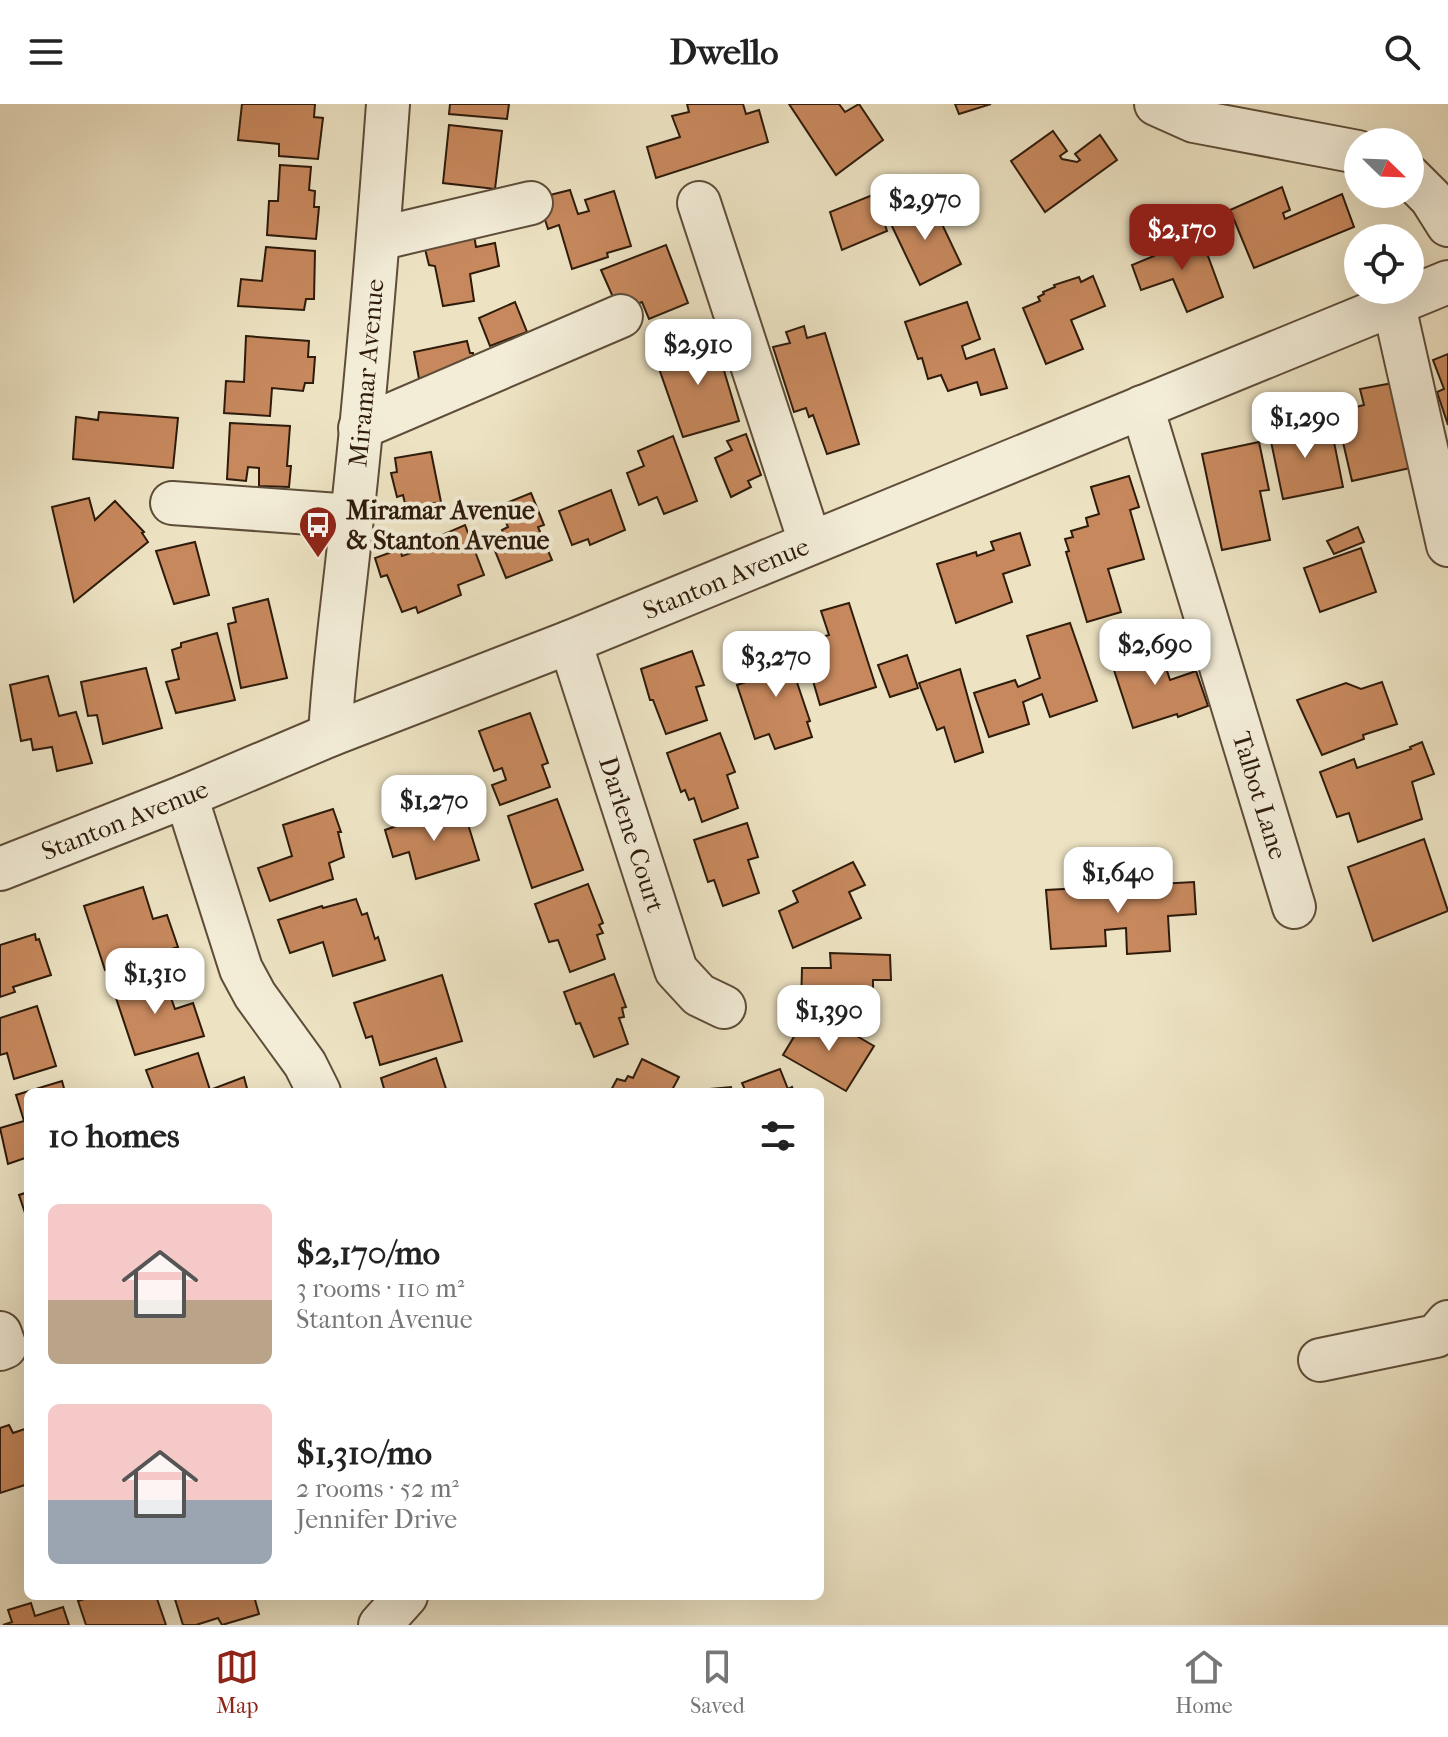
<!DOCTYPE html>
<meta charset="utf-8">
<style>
:root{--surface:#fff;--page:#f6f6f6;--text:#222;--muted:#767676;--line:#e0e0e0;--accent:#8f2418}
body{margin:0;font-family:"IM FELL French Canon",serif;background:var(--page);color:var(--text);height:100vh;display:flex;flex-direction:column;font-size:30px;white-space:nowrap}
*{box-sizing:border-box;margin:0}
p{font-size:26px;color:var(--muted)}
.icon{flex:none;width:44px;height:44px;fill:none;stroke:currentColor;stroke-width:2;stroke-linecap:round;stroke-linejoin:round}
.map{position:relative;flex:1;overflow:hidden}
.drawer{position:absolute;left:24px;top:984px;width:800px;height:512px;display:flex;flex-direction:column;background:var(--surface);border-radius:12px;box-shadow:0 8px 32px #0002}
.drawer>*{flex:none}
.needle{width:52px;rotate:113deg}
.fabs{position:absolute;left:1344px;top:24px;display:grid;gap:16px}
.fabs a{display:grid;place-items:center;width:80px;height:80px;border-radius:50%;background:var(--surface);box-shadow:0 8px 32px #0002;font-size:40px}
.price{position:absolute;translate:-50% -68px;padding:0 18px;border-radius:16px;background:#fff;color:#222;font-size:26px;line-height:52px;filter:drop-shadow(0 2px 4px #0008)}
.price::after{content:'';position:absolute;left:50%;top:48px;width:24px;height:18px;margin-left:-12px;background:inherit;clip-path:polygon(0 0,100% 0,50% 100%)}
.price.selected{background:var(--accent);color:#fff}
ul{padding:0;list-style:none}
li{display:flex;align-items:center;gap:24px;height:200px;padding:0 24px}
li span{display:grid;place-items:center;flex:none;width:224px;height:160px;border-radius:12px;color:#555}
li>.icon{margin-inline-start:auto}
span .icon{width:96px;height:96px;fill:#fffc;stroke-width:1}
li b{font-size:34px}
h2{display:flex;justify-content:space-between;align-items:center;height:96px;padding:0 24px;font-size:34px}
header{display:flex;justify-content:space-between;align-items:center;height:104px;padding:0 24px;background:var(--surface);font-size:36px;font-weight:700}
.menu{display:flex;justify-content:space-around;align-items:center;height:112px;border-top:2px solid var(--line);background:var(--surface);font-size:22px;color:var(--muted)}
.menu a{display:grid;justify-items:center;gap:4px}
.menu .selected{color:var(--accent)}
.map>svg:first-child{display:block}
.building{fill:#c7885d;stroke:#2e1b0b;stroke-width:2}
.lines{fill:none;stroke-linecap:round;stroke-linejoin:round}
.minor-casing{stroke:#5e4d39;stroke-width:46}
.minor{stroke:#f3edd8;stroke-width:42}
.labels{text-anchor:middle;stroke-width:8;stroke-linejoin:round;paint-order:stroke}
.street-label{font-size:26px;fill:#2e1b0b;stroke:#f3edd8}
.poi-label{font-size:26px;font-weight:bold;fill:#2e1b0b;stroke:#f3edd8;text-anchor:start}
</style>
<header><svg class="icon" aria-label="menu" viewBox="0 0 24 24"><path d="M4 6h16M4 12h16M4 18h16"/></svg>Dwello<svg class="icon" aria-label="search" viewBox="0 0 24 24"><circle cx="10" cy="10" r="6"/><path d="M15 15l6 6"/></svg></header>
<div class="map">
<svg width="1448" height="1521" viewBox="0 0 1448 1521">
<rect width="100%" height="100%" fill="#ede3c3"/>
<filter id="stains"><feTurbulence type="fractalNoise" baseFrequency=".0025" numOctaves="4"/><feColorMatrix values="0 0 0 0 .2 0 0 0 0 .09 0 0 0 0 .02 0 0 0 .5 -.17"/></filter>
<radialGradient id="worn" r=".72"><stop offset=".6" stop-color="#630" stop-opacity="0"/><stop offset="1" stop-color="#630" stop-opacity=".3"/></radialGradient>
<g class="building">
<polygon points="242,0 315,0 314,13 323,14 318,55 279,52 279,40 238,36"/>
<polygon points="450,0 509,0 507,15 449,10"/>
<polygon points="687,0 743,0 746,10 759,6 768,38 656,74 647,43 680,33 672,12 689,8"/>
<polygon points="789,0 839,0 845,8 859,0 883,36 836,71"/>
<polygon points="955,0 991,0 959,10"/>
<polygon points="449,21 502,27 495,85 443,79"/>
<polygon points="1053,27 1067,47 1060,52 1062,55 1077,58 1080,56 1075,50 1100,31 1117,56 1045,108 1011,57"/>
<polygon points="280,61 311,63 309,86 315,87 314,103 319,103 316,135 267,131 269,97 278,97"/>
<polygon points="1282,83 1290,106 1283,109 1285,115 1342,90 1354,123 1254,164 1230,106"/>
<polygon points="570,86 578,110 589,107 585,96 614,87 631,142 607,149 608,153 572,165 559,121 548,125 538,94"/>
<polygon points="875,90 887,127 842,146 830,108"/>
<polygon points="930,95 961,160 920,181 890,118 895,116 893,113"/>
<polygon points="474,131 476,143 495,139 499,162 470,170 474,197 443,202 435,162 429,161 424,141"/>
<polygon points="1201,133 1223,193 1187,208 1173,175 1141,186 1132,161 1154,152 1152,147 1182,135 1183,140"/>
<polygon points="666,141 688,199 649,215 642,198 634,201 631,194 616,200 601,166"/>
<polygon points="266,143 315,147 314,195 306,195 304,206 238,202 241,175 262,177"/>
<polygon points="1093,172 1105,202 1071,216 1083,245 1046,260 1023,204 1040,197 1038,193 1044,190 1043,188 1055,183 1054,181 1079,173 1081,178"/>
<polygon points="515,198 527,228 490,242 479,214"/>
<polygon points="967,198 980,235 962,242 966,255 994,245 1007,284 981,291 977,278 948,287 941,271 928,275 922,254 918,255 905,218"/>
<polygon points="804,222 807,234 825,229 859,340 827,350 813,311 809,313 806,304 794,308 773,243 790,239 786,228"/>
<polygon points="246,232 309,237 308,253 315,253 313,279 305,279 303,287 272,284 270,312 224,309 226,277 244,278"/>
<polygon points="714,233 739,317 683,333 655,253"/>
<polygon points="467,237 470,249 473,249 476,269 420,280 414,248"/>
<polygon points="1448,250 1448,321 1437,288 1444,285 1433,256"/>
<polygon points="1393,279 1410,364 1352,377 1336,308 1364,301 1360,285"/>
<polygon points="99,308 178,314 173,364 73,355 76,313 98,316"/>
<polygon points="1300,317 1302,329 1331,323 1343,383 1283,395 1268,323"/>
<polygon points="230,319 290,322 287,362 291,362 289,383 259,382 259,364 248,363 246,377 227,375"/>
<polygon points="746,330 761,371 748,377 751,383 731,393 715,354 732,346 727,337"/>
<polygon points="673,332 697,397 664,410 657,393 639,401 627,369 644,362 638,347"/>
<polygon points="1259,338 1269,386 1260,387 1270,436 1222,446 1202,350"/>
<polygon points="431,348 441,398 406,404 403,391 397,393 391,369 397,368 395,354"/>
<polygon points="1129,372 1139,403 1130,406 1144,455 1108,465 1121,508 1087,518 1066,448 1069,447 1065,435 1073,433 1071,427 1088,422 1086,414 1099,410 1091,383"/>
<polygon points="611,386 625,426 590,441 588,435 572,441 559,407"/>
<polygon points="531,389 544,421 538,423 552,456 506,474 491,437 504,432 502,426 508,423 499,402"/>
<polygon points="89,394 95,416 115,397 144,428 142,429 148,438 74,498 52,403"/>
<polygon points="465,421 484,471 458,481 461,491 418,509 416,503 402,508 387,471 381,473 375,454 400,445 402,452 438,440 435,434"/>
<polygon points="1358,423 1364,438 1334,450 1327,437"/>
<polygon points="1020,429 1030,461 1003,470 1012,498 956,519 937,460 976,448 977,452 994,446 991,438"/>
<polygon points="195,438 209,491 174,500 156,447"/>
<polygon points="1361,444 1376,488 1320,508 1304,464"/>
<polygon points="268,495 287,574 241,584 228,520 236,518 233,504"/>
<polygon points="849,499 876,583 820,601 806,553 826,547 822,533 829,531 821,507"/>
<polygon points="1070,519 1097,597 1050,613 1042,590 1023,598 1029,620 989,633 974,589 1015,576 1018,583 1040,574 1027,532"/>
<polygon points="217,529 235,596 176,609 166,578 179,575 172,546 181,543 181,539"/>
<polygon points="782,534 810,617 807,618 812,633 775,645 769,630 755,635 737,581 764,572 755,542"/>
<polygon points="1158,539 1170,576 1196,567 1208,602 1178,613 1177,610 1133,624 1110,554"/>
<polygon points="692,547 704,581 696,583 707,616 666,630 653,596 650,596 641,565"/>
<polygon points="907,551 918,584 890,593 878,561"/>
<polygon points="146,564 162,624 103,640 97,611 88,612 81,578"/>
<polygon points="960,565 983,648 955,658 944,623 937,626 919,579"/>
<polygon points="48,572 59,612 76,608 92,659 57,667 52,643 33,646 31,635 21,637 10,581"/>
<polygon points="1382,578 1397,620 1363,631 1364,635 1322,651 1297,596 1346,579 1361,585"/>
<polygon points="530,609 548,659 542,661 550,683 500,701 492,681 506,676 502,664 494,667 479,627"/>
<polygon points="720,629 735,668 727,671 738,704 702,718 694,694 689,696 685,686 681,688 667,649"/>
<polygon points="1422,638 1434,670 1412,678 1422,715 1358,738 1349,709 1337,713 1320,668 1354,655 1357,664 1411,645 1410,643"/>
<polygon points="557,695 583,766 532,784 508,712"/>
<polygon points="463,704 479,756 416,775 409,748 393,753 385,726 434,709 436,714"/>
<polygon points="333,705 341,728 338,728 344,753 329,759 333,775 270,797 258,764 292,752 283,721"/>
<polygon points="747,719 758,753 748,756 759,789 723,802 714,776 708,778 694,736"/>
<polygon points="1424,735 1448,807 1373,837 1348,763"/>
<polygon points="853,758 865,781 849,788 861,814 793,844 779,807 798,798 793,787"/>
<polygon points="1194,778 1196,810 1168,812 1170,847 1127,850 1126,824 1105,826 1106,842 1051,845 1046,786"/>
<polygon points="588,780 603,819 599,821 603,829 597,831 605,855 570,868 558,836 549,838 535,800"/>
<polygon points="143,783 153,815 167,811 178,843 105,866 84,802"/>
<polygon points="356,795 362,811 367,809 375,835 378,833 385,856 333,872 323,838 290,849 278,816 322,802 323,804"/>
<polygon points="35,830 36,836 39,835 51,871 13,883 15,888 0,893 0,841"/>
<polygon points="830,849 890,851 891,876 873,876 873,904 801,903 802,864 831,864"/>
<polygon points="162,869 175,905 193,899 204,932 135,951 113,885"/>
<polygon points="614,870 626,903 622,904 624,913 619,914 628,940 594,953 580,919 576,920 564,888"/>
<polygon points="442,871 462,937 380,961 372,932 366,934 354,899"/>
<polygon points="37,902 56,962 14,975 7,949 0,951 0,914"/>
<polygon points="804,916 829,930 836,920 874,942 846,987 783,951"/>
<polygon points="198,949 210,986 244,973 248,988 154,987 146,966"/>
<polygon points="436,954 447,988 385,988 381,974"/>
<polygon points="642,955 679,973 671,988 610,988 617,975 625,977 628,972 633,974"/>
<polygon points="780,965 788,985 792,983 794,988 746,988 742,979"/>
<polygon points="62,977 65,988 28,988 28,1053 8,1060 0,1024 24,1017 16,991"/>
<polygon points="731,983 732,988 688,988 688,987"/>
<polygon points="28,1088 28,1118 19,1091"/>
<polygon points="9,1321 13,1329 28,1324 28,1380 0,1389 0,1324"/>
<polygon points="94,1492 156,1492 166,1521 86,1521 78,1497"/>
<polygon points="174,1492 254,1492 259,1510 222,1521 218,1514 196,1521 183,1521"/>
<polygon points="31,1499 35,1512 63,1503 69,1521 3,1521 12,1518 8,1506"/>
</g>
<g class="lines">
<defs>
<g id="minor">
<polyline points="1156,0 1194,17 1358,48"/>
<polyline points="1410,73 1431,94 1448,121"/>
<polyline points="699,99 810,438"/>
<polyline points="378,135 531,99"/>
<polyline points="1394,202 1448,441"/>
<path id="s1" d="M1142 303 1294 803"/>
<polyline points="360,324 621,212"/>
<polyline points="172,399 352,412"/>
<path id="s2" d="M570 538 676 866 699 891 724 903"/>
<path id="s3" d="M330 631C334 558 345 486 352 413 367 276 378 138 388 0"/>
<polyline points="186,692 241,865 255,891 305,960 319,988"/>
<path id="s4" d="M0 765 186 692 330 631 570 538 1448 178"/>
<polyline points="0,1229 5,1243 0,1245"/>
<polyline points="1320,1256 1436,1232 1448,1218"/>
<polyline points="380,1521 406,1492"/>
</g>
</defs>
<use href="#minor" class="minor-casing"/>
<use href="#minor" class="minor"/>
</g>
<defs>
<symbol id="bus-pin" viewBox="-11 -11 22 30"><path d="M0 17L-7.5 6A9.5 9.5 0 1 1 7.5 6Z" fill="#8f2418" stroke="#f3edd8"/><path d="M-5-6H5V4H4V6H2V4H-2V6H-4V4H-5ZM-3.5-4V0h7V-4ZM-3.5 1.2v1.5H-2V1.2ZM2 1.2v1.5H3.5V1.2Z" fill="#fff"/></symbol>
</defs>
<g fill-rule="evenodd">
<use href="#bus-pin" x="296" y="399" width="44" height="60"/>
</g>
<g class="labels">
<g class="street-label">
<text dy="9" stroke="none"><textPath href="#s3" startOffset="364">Miramar Avenue</textPath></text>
<text dy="9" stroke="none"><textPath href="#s4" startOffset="782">Stanton Avenue</textPath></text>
<text dy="9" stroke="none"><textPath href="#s1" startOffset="406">Talbot Lane</textPath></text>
<text dy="9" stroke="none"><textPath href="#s4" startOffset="134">Stanton Avenue</textPath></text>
<text dy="9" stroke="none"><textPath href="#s2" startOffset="202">Darlene Court</textPath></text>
</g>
<g class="poi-label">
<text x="346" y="415">Miramar Avenue<tspan x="346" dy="30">&amp; Stanton Avenue</tspan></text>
</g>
</g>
<rect width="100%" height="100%" filter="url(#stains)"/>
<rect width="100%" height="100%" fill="url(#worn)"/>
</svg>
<div class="fabs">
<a><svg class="needle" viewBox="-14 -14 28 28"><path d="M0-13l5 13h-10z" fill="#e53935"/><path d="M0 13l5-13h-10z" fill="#767676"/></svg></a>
<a><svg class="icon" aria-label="locate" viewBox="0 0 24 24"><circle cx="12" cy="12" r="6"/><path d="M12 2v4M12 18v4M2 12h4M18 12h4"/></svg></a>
</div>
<b class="price" style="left:925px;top:138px">$2,970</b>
<b class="price selected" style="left:1182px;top:168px">$2,170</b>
<b class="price" style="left:698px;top:283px">$2,910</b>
<b class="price" style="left:1305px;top:356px">$1,290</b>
<b class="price" style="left:1155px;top:583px">$2,690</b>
<b class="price" style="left:776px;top:595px">$3,270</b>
<b class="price" style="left:434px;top:739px">$1,270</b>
<b class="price" style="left:1118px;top:811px">$1,640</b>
<b class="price" style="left:155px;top:912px">$1,310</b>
<b class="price" style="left:829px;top:949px">$1,390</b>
<section class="drawer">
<h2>10 homes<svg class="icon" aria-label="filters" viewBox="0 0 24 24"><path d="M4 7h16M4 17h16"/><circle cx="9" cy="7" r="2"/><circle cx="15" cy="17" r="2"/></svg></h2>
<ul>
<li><span style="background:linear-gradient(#f6c9c9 60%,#b9a48a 0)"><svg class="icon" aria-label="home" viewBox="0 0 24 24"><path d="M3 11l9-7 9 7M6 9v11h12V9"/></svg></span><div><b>$2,170/mo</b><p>3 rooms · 110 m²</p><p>Stanton Avenue</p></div></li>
<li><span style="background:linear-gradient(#f6c9c9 60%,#9aa5b1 0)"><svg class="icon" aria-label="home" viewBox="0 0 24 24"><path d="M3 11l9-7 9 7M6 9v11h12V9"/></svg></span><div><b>$1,310/mo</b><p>2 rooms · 52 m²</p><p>Jennifer Drive</p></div></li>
</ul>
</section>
</div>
<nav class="menu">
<a class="selected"><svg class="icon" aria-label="map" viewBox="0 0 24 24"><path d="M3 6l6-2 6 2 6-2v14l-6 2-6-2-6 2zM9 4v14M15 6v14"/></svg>Map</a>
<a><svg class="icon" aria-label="saved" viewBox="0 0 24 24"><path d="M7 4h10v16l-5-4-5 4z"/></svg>Saved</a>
<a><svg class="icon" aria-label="home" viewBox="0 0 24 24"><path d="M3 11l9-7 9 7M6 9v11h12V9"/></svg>Home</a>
</nav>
